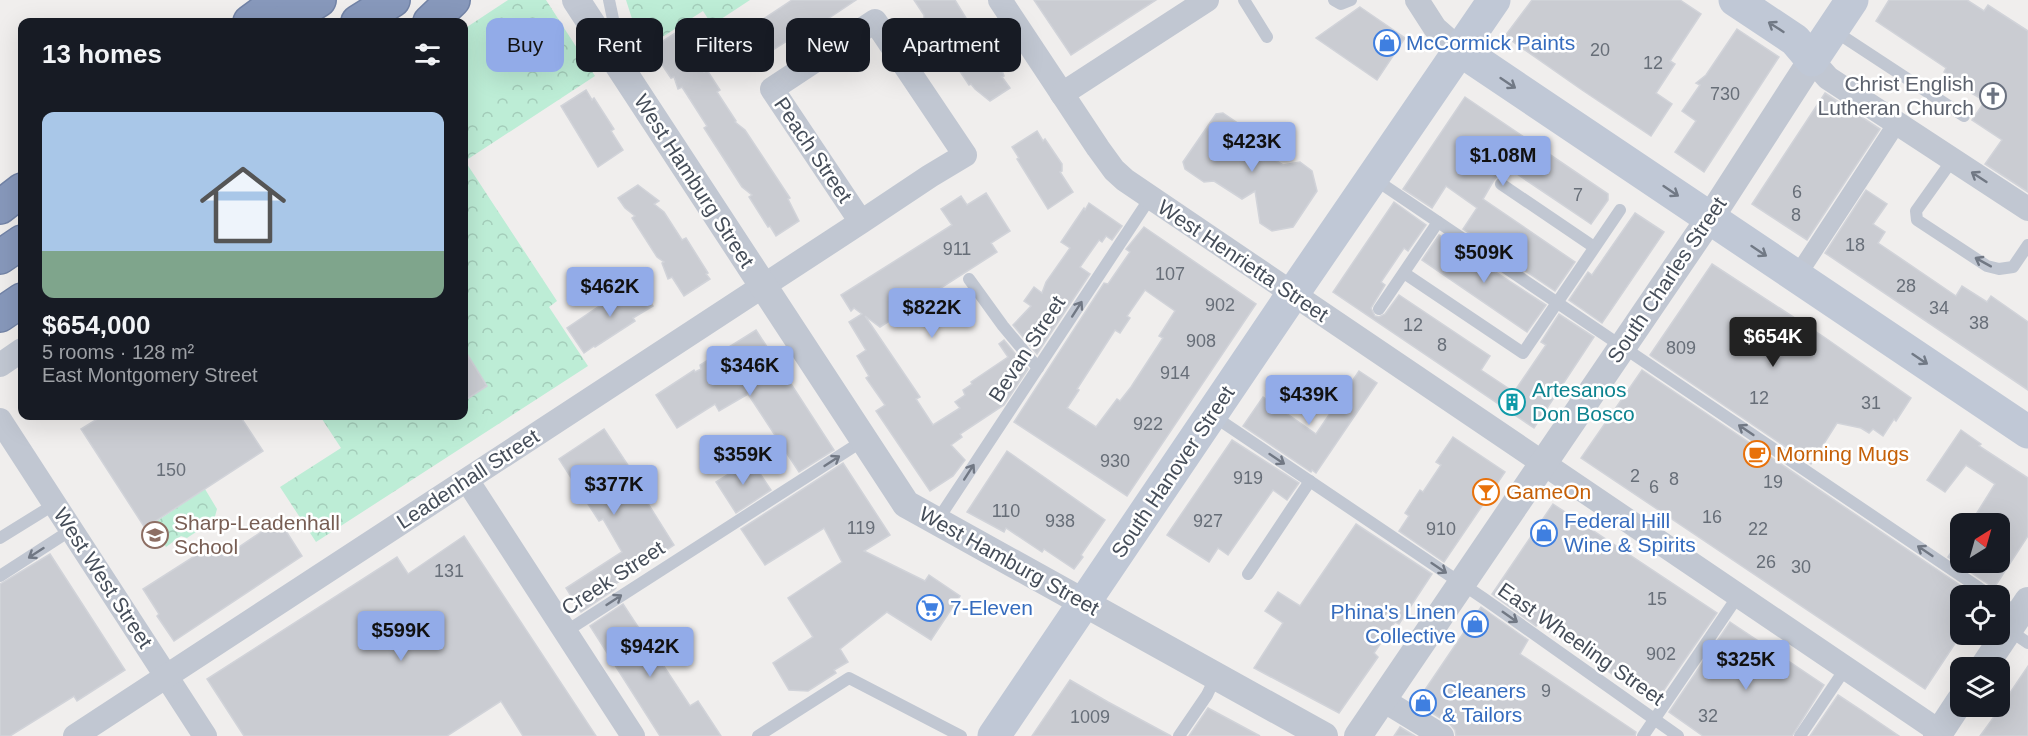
<!DOCTYPE html>
<meta charset="utf-8">
<style>
:root{--surface:#171b24;--page:#242831;--text:#f1f3f6;--muted:#9ea1a6;--line:#363941;--accent:#92abe8}
body{margin:0;font-family:Arial,sans-serif;background:var(--page);color:var(--text);height:100vh;display:flex;flex-direction:column;font-size:22px;white-space:nowrap}
*{box-sizing:border-box;margin:0}
p{font-size:20px;color:var(--muted)}
.icon{flex:none;width:33px;height:33px;fill:none;stroke:currentColor;stroke-width:2;stroke-linecap:round;stroke-linejoin:round}
.map{position:relative;flex:1;overflow:hidden}
.sheet{position:absolute;left:18px;top:18px;width:450px;height:402px;display:flex;flex-direction:column;background:var(--surface);border-radius:12px;box-shadow:0 6px 24px #0002}
.sheet>*{flex:none}
.hud{position:absolute;left:486px;top:18px;width:570px;height:54px;display:flex;gap:12px}
.needle{width:39px;rotate:37deg}
.tools{position:absolute;left:1950px;top:513px;display:grid;gap:12px}
.tools a{display:grid;place-items:center;width:60px;height:60px;border-radius:12px;background:var(--surface);box-shadow:0 6px 24px #0002;font-size:30px}
.price{position:absolute;translate:-50% -51px;padding:0 14px;border-radius:6px;background:var(--accent);color:#111;font-size:20px;line-height:39px;filter:drop-shadow(0 2px 3px #0008)}
.price::after{content:'';position:absolute;left:50%;top:36px;width:18px;height:14px;margin-left:-9px;background:inherit;clip-path:polygon(0 0,100% 0,50% 100%)}
.price.on{background:#222;color:#fff}
ul{padding:0;list-style:none}
li{display:grid;align-content:center;gap:12px;height:318px;padding:0 24px}
li+li{border-top:2px solid var(--line)}
li span{display:grid;place-items:center;height:186px;border-radius:12px;color:#555}
li>.icon{margin-inline-start:auto}
span .icon{width:108px;height:108px;fill:#fffc;stroke-width:1}
li b{font-size:26px}
h2{display:flex;justify-content:space-between;align-items:center;height:72px;padding:0 24px;font-size:26px}
.pill{padding:0 21px;border-radius:12px;background:var(--surface);box-shadow:0 6px 24px #0002;font-size:21px;line-height:54px}
.pill.on{background:var(--accent);color:#111}
.map>svg:first-child{display:block}
.park{fill:url(#park-crowns)}
.garden{fill:#bdedd6}
.building{fill:#caccd2;stroke:#d1d3d9;stroke-width:1.5;fill-rule:evenodd}
.lines{fill:none;stroke-linecap:round;stroke-linejoin:round}
.motorway-casing{stroke:#7283a6;stroke-width:36}
.service{stroke:#c1c7d2;stroke-width:12}
.pedestrian{stroke:#c1c7d2;stroke-width:18}
.minor{stroke:#c1c7d2;stroke-width:24}
.tertiary{stroke:#c1c7d2;stroke-width:28}
.secondary{stroke:#c0c8d6;stroke-width:33}
.motorway{stroke:#8798bb;stroke-width:33}
.oneway{stroke:#717985}
.oneway2{stroke:#717884}
.labels{text-anchor:middle;stroke-width:5;stroke-linejoin:round;paint-order:stroke}
.number-label{font-size:18px;fill:#676e78}
.shop-label{font-size:21px;fill:#366cbe;stroke:#fff;text-anchor:start}
.worship-label{font-size:21px;fill:#5b616d;stroke:#fff;text-anchor:end}
.street-label{font-size:21px;fill:#464e5a;stroke:#fff}
.culture-label{font-size:21px;fill:#0d838f;stroke:#fff;text-anchor:start}
.food-label{font-size:21px;fill:#c56008;stroke:#fff;text-anchor:start}
.education-label{font-size:21px;fill:#785e54;stroke:#fff;text-anchor:start}
</style>
<div class="map">
<svg width="2028" height="736" viewBox="0 0 2028 736">
<defs>
<pattern id="park-crowns" width="20" height="18" patternUnits="userSpaceOnUse" patternTransform="scale(1.5)"><rect width="20" height="18" fill="#bdedd6"/><path d="M2 6a3 3 0 1 1 6 0M12 15a3 3 0 1 1 6 0" fill="none" stroke="#a4cdba"/></pattern>
</defs>
<rect width="100%" height="100%" fill="#f0eeed"/>
<g class="park">
<polygon points="508,0 546,0 595,76 465,161 557,301 549,307 588,366 316,542 280,487 341,448 320,416 464,416 464,29"/>
<polygon points="626,0 750,0 712,25 703,11 642,50"/>
<polygon points="205,489 217,509 214,520 187,538 181,536 166,547 151,525"/>
</g>
<polygon class="garden" points="507,14 542,58 464,117 464,47"/>
<g class="building">
<polygon points="792,0 856,0 814,28 812,25 743,69 726,44"/>
<polygon points="914,0 955,0 980,41 989,36 998,50 995,51 1004,76 1002,77 1010,88 990,101 975,89 971,84 969,85 936,35 924,25 924,15"/>
<polygon points="1034,0 1156,0 1071,55"/>
<polygon points="1532,0 1680,0 1701,14 1670,61 1675,64 1656,93 1672,104 1651,136 1582,90 1505,36"/>
<polygon points="1889,0 1967,0 1984,11 1988,5 2028,31 2028,192 1985,164 2002,140 1972,120 1985,101 1968,91 1970,89 1944,72 1946,68 1876,21"/>
<polygon points="1360,7 1405,38 1377,80 1316,38"/>
<polygon points="1737,29 1779,57 1704,172 1675,152 1696,121 1682,111 1700,85 1696,83 1706,75"/>
<polygon points="680,30 687,40 694,46 704,72 707,70 720,90 717,92 736,121 735,122 745,130 790,198 788,199 799,221 776,236 770,226 768,227 749,197 752,195 742,187 717,148 704,128 707,126 682,87 678,89 674,77 671,78 658,59 662,57 655,46"/>
<polygon points="586,90 592,100 594,98 614,129 611,131 623,150 598,167 561,106"/>
<polygon points="1825,93 1880,129 1807,240 1752,204"/>
<polygon points="1465,97 1608,194 1608,200 1591,224 1514,172 1512,174 1504,168 1494,180 1483,199 1575,262 1555,291 1463,229 1477,208 1446,186 1432,208 1403,189"/>
<polygon points="1223,113 1242,126 1245,136 1272,154 1272,158 1283,165 1300,162 1312,171 1317,191 1293,227 1272,231 1260,223 1255,191 1242,199 1214,181 1204,182 1185,169 1183,162 1216,114"/>
<polygon points="1037,131 1043,141 1045,139 1062,164 1062,171 1060,172 1073,192 1048,209 1017,159 1019,158 1012,147"/>
<polygon points="638,185 659,201 654,204 664,212 682,240 686,238 708,273 706,274 710,279 684,296 672,277 668,279 662,263 664,262 657,257 632,218 635,216 625,208 618,198"/>
<polygon points="1866,190 1887,204 1873,224 1885,232 1878,243 1956,296 1962,286 1987,302 1991,296 2028,322 2028,390 1825,253"/>
<polygon points="986,193 1010,231 991,243 997,252 880,327 865,316 920,397 916,399 933,425 960,408 955,402 965,395 963,390 972,384 971,382 1008,357 999,344 1004,340 1028,369 1004,405 960,434 962,437 951,445 965,460 953,476 930,491 876,411 885,405 866,378 869,376 857,356 866,350 849,322 862,314 854,308 851,311 841,295 952,225 941,209 961,196 967,205"/>
<polygon points="1394,202 1426,225 1408,251 1404,248 1381,282 1385,285 1371,308 1375,316 1379,317 1385,314 1399,295 1490,356 1481,370 1514,392 1546,345 1541,342 1559,314 1594,337 1534,428 1333,292"/>
<polygon points="1089,203 1122,226 1112,240 1106,236 1102,242 1099,240 1080,267 1090,274 1037,354 1013,325 1031,306 1024,301 1034,287 1042,293 1046,282 1070,248 1061,242 1084,208 1085,210"/>
<polygon points="1635,213 1664,232 1602,323 1569,300 1588,272 1592,275"/>
<path d="M1144 227 1256 304 1127 496 1014 422 1104 283 1108 284 1130 252 1126 249ZM1145 290 1175 311 1159 336 1163 338 1131 387 1120 401 1117 399 1096 427 1067 408 1079 390 1077 389 1115 330 1120 333 1130 318 1127 316Z"/>
<polygon points="1439,235 1546,305 1527,332 1422,260"/>
<polygon points="1712,264 1824,337 1911,398 1896,421 1894,419 1883,436 1873,429 1869,433 1861,428 1837,423 1811,464 1651,356 1650,355"/>
<polygon points="632,284 638,284 653,306 633,318 635,321 595,347 594,346 584,353 567,328"/>
<polygon points="756,330 834,450 799,472 748,394 719,411 715,404 677,428 656,395 694,370 695,372 701,369 700,365"/>
<polygon points="464,349 487,386 464,401"/>
<polygon points="1642,370 1976,596 1960,596 1960,636 1925,689 1581,458"/>
<polygon points="1359,371 1377,383 1316,473 1312,470 1311,472 1243,426 1263,397 1316,434"/>
<polygon points="102,416 240,416 263,451 145,528 81,429"/>
<polygon points="604,429 645,491 642,494 674,545 614,585 616,588 614,590 581,612 566,588 622,552 603,519 599,521 559,459"/>
<polygon points="1961,430 1981,444 1979,446 2028,478 2028,536 1994,588 1948,557 1960,538 1960,562 2000,562 2000,524 1970,524 1995,484 1966,465 1945,492 1927,480"/>
<polygon points="1453,437 1505,472 1444,562 1399,531 1409,516 1405,513 1420,490 1423,492 1441,465 1436,462"/>
<polygon points="1232,440 1299,483 1287,500 1273,490 1228,555 1218,548 1209,562 1167,535"/>
<polygon points="1007,451 1105,520 1081,555 1083,557 1074,569 1044,549 1042,552 1006,528 1004,532 967,512"/>
<polygon points="751,460 771,490 736,513 716,482"/>
<polygon points="843,463 890,535 864,551 925,581 929,575 960,596 931,640 887,612 840,649 848,662 834,670 836,673 808,691 789,690 773,663 813,637 788,598 842,562 824,528 765,565 741,529"/>
<polygon points="1553,504 1717,613 1655,703 1538,624 1536,626 1492,594"/>
<polygon points="279,520 302,556 174,641 157,616 159,614 143,589 215,543 224,557"/>
<polygon points="1356,524 1432,574 1399,624 1395,622 1374,653 1378,657 1339,713 1254,668 1283,623 1265,611 1278,592 1300,606"/>
<polygon points="464,536 596,736 523,736 501,701 447,736 244,736 207,679 397,557 408,574"/>
<polygon points="50,554 125,670 77,701 74,696 10,736 0,736 0,584"/>
<polygon points="623,604 690,706 698,701 721,736 660,736 590,626"/>
<polygon points="1481,607 1528,640 1520,654 1636,732 1635,736 1456,736 1455,730 1450,724 1416,703"/>
<polygon points="1730,622 1824,685 1792,736 1703,736 1669,712"/>
<polygon points="2028,666 2028,736 1980,736 1991,721"/>
<polygon points="1070,680 1108,702 1171,736 1032,736"/>
<polygon points="1838,695 1861,710 1899,736 1810,736"/>
<polygon points="1208,708 1260,736 1189,736"/>
<polygon points="1400,727 1415,736 1394,736"/>
</g>
<g class="lines">
<defs>
<g id="motorway">
<polyline points="250,22 280,0"/>
<polyline points="284,22 319,0"/>
<polyline points="358,22 393,0"/>
<polyline points="430,22 453,0"/>
<polyline points="0,207 22,190"/>
<polyline points="0,257 22,242"/>
<polyline points="0,315 22,300"/>
</g>
</defs>
<use href="#motorway" class="motorway-casing"/>
<g class="service">
<polyline points="609,0 620,52"/>
<polyline points="1244,0 1267,37"/>
<polyline points="1334,0 1341,4 1351,0"/>
<polyline points="1833,30 1964,116"/>
<polyline points="1953,159 1916,211 1917,220 1987,266 1999,269 2013,267 2028,245"/>
<polyline points="1373,178 1991,596"/>
<polyline points="1501,184 1594,247"/>
<polyline points="1404,273 1523,353 1620,210"/>
<polyline points="969,279 1003,326 1038,368"/>
<polyline points="1379,309 1438,222"/>
<polyline points="1212,415 1483,598 1678,736"/>
<polyline points="937,521 1150,198"/>
<polyline points="0,538 55,504"/>
<polyline points="1248,574 1310,481"/>
<polyline points="0,576 71,530"/>
<polyline points="2000,601 2019,615"/>
<polyline points="2009,630 2028,643"/>
<polyline points="565,632 864,440"/>
<polyline points="758,736 849,678 961,736"/>
<polyline points="1179,736 1207,695 1216,676"/>
<polyline points="1643,736 1738,596"/>
<polyline points="1800,736 1845,669"/>
</g>
<polyline class="pedestrian" points="1797,276 1897,123"/>
<g class="minor">
<polyline points="1000,0 1098,148 1114,170 1125,180 1940,732"/>
<polyline points="1417,0 1435,28 1460,50"/>
<polyline points="1812,60 1828,78 2028,209"/>
<polyline points="1062,94 1207,0"/>
<polyline points="0,365 22,350"/>
<polyline points="0,420 205,736"/>
<polyline points="467,480 633,736"/>
<polyline points="1383,700 1442,736"/>
<polyline points="75,736 861,222 930,176 965,155 875,21 772,89 861,222"/>
</g>
<g class="tertiary">
<polyline points="576,0 906,504 1324,736"/>
<polyline points="1983,668 2028,601"/>
<polyline points="1358,736 1710,218 1812,60"/>
<polyline points="1937,736 1960,701"/>
</g>
<g class="secondary">
<polyline points="1735,0 1795,40 1812,60 1852,0"/>
<polyline points="1460,50 2028,432"/>
<polyline points="994,736 1292,295 1494,0"/>
</g>
<use href="#motorway" class="motorway"/>
</g>
<defs><path id="oneway-shaft" d="M-6 0H5M1.5-3L5.5 0L1.5 3" fill="none" stroke-width="1.6" stroke-linecap="round" stroke-linejoin="round" transform="scale(1.5)"/></defs>
<g class="oneway">
<use href="#oneway-shaft" transform="translate(1776 27) rotate(-147)"/>
<use href="#oneway-shaft" transform="translate(1508 83) rotate(34)"/>
<use href="#oneway-shaft" transform="translate(1671 191) rotate(34)"/>
<use href="#oneway-shaft" transform="translate(1759 251) rotate(34)"/>
<use href="#oneway-shaft" transform="translate(1920 359) rotate(34)"/>
</g>
<g class="oneway2">
<use href="#oneway-shaft" transform="translate(1979 177) rotate(-147)"/>
<use href="#oneway-shaft" transform="translate(1983 262) rotate(-151)"/>
<use href="#oneway-shaft" transform="translate(1077 309) rotate(-57)"/>
<use href="#oneway-shaft" transform="translate(1746 430) rotate(-146)"/>
<use href="#oneway-shaft" transform="translate(1277 459) rotate(34)"/>
<use href="#oneway-shaft" transform="translate(832 461) rotate(-33)"/>
<use href="#oneway-shaft" transform="translate(969 472) rotate(-57)"/>
<use href="#oneway-shaft" transform="translate(1925 551) rotate(-146)"/>
<use href="#oneway-shaft" transform="translate(36 553) rotate(147)"/>
<use href="#oneway-shaft" transform="translate(1439 568) rotate(34)"/>
<use href="#oneway-shaft" transform="translate(614 600) rotate(-33)"/>
<use href="#oneway-shaft" transform="translate(1510 617) rotate(35)"/>
</g>
<defs>
<symbol id="shop-ring" viewBox="-11 -11 22 22"><circle r="9.5" fill="#fff" stroke="#3f7fe0" stroke-width="1.5"/><path d="M-5-2.5h2.3a2.7 3.5 0 0 1 5.4 0H5L5.5 6h-11ZM-1.5-2.5h3a1.5 2.3 0 0 0-3 0Z" fill="#3f7fe0"/></symbol>
<symbol id="church-ring" viewBox="-11 -11 22 22"><circle r="9.5" fill="#fff" stroke="#6b7280" stroke-width="1.5"/><path d="M-1.2-6h2.4v3.5h3.3v2.4h-3.3V6h-2.4V-.1h-3.3v-2.4h3.3Z" fill="#6b7280"/></symbol>
<symbol id="building-ring" viewBox="-11 -11 22 22"><circle r="9.5" fill="#fff" stroke="#0f9aa8" stroke-width="1.5"/><path d="M-4-6H4V6H1V3H-1V6H-4ZM-2.5-4.3h1.7v1.8h-1.7ZM.8-4.3h1.7v1.8H.8ZM-2.5-1h1.7V.8h-1.7ZM.8-1h1.7V.8H.8Z" fill="#0f9aa8"/></symbol>
<symbol id="cafe-ring" viewBox="-11 -11 22 22"><circle r="9.5" fill="#fff" stroke="#e8710a" stroke-width="1.5"/><path d="M-5.5-4.5H6V0H3Q3 3.5 0 3.5H-2.5Q-5.5 3.5-5.5 0ZM3-3.2v2h1.7v-2ZM-6 4.5H4V6H-6Z" fill="#e8710a"/></symbol>
<symbol id="bar-ring" viewBox="-11 -11 22 22"><circle r="9.5" fill="#fff" stroke="#e8710a" stroke-width="1.5"/><path d="M-6-5H6L.8 .8V4.5H3.5V6h-7V4.5H-.8V.8Z" fill="#e8710a"/></symbol>
<symbol id="school-ring" viewBox="-11 -11 22 22"><circle r="9.5" fill="#fff" stroke="#8d6e63" stroke-width="1.5"/><path d="M0-5L7-2L0 1L-7-2ZM-4 1L0 2.5L4 1V4Q0 6-4 4Z" fill="#8d6e63"/></symbol>
<symbol id="supermarket-ring" viewBox="-11 -11 22 22"><circle r="9.5" fill="#fff" stroke="#3f7fe0" stroke-width="1.5"/><path d="M-6-5.5h2.5l.6 2H6L4.5 2H-2.5L-4.4-4H-6ZM-1.5 3.2a1.3 1.3 0 1 0 .1 0ZM3 3.2a1.3 1.3 0 1 0 .1 0Z" fill="#3f7fe0"/></symbol>
</defs>
<g fill-rule="evenodd">
<use href="#shop-ring" x="1372" y="28" width="30" height="30"/>
<use href="#church-ring" x="1978" y="81" width="30" height="30"/>
<use href="#building-ring" x="1497" y="387" width="30" height="30"/>
<use href="#cafe-ring" x="1742" y="439" width="30" height="30"/>
<use href="#bar-ring" x="1471" y="477" width="30" height="30"/>
<use href="#shop-ring" x="1529" y="518" width="30" height="30"/>
<use href="#school-ring" x="140" y="520" width="30" height="30"/>
<use href="#supermarket-ring" x="915" y="593" width="30" height="30"/>
<use href="#shop-ring" x="1460" y="609" width="30" height="30"/>
<use href="#shop-ring" x="1408" y="688" width="30" height="30"/>
</g>
<g class="labels">
<g class="number-label">
<text x="1600" y="56">20</text>
<text x="1653" y="69">12</text>
<text x="1725" y="100">730</text>
<text x="1797" y="198">6</text>
<text x="1578" y="201">7</text>
<text x="1796" y="221">8</text>
<text x="1855" y="251">18</text>
<text x="957" y="255">911</text>
<text x="1170" y="280">107</text>
<text x="1906" y="292">28</text>
<text x="1220" y="311">902</text>
<text x="1939" y="314">34</text>
<text x="1979" y="329">38</text>
<text x="1413" y="331">12</text>
<text x="1201" y="347">908</text>
<text x="1442" y="351">8</text>
<text x="1681" y="354">809</text>
<text x="1175" y="379">914</text>
<text x="1759" y="404">12</text>
<text x="1871" y="409">31</text>
<text x="1148" y="430">922</text>
<text x="1115" y="467">930</text>
<text x="171" y="476">150</text>
<text x="1635" y="482">2</text>
<text x="1248" y="484">919</text>
<text x="1674" y="485">8</text>
<text x="1773" y="488">19</text>
<text x="1654" y="493">6</text>
<text x="1006" y="517">110</text>
<text x="1712" y="523">16</text>
<text x="1060" y="527">938</text>
<text x="1208" y="527">927</text>
<text x="861" y="534">119</text>
<text x="1441" y="535">910</text>
<text x="1758" y="535">22</text>
<text x="1766" y="568">26</text>
<text x="1801" y="573">30</text>
<text x="449" y="577">131</text>
<text x="1657" y="605">15</text>
<text x="1661" y="660">902</text>
<text x="1546" y="697">9</text>
<text x="1708" y="722">32</text>
<text x="1090" y="723">1009</text>
</g>
<g class="shop-label">
<text x="1406" y="50">McCormick Paints</text>
<text x="1564" y="528">Federal Hill<tspan x="1564" dy="24">Wine &amp; Spirits</tspan></text>
<text x="950" y="615">7-Eleven</text>
<text x="1456" y="619" text-anchor="end">Phina's Linen<tspan x="1456" dy="24">Collective</tspan></text>
<text x="1442" y="698">Cleaners<tspan x="1442" dy="24">&amp; Tailors</tspan></text>
</g>
<g class="worship-label">
<text x="1974" y="91">Christ English<tspan x="1974" dy="24">Lutheran Church</tspan></text>
</g>
<g class="street-label">
<text transform="translate(813 150) rotate(56)" y="7">Peach Street</text>
<text transform="translate(694 181) rotate(57)" y="7">West Hamburg Street</text>
<text transform="translate(1243 261) rotate(34)" y="7">West Henrietta Street</text>
<text transform="translate(1667 280) rotate(-56)" y="7">South Charles Street</text>
<text transform="translate(1027 349) rotate(-57)" y="7">Bevan Street</text>
<text transform="translate(1173 472) rotate(-56)" y="7">South Hanover Street</text>
<text transform="translate(468 479) rotate(-33)" y="7">Leadenhall Street</text>
<text transform="translate(1009 561) rotate(29)" y="7">West Hamburg Street</text>
<text transform="translate(103 578) rotate(57)" y="7">West West Street</text>
<text transform="translate(613 578) rotate(-33)" y="7">Creek Street</text>
<text transform="translate(1581 644) rotate(35)" y="7">East Wheeling Street</text>
</g>
<g class="culture-label">
<text x="1532" y="397">Artesanos<tspan x="1532" dy="24">Don Bosco</tspan></text>
</g>
<g class="food-label">
<text x="1776" y="461">Morning Mugs</text>
<text x="1506" y="499">GameOn</text>
</g>
<g class="education-label">
<text x="174" y="530">Sharp-Leadenhall<tspan x="174" dy="24">School</tspan></text>
</g>
</g>
</svg>
<div class="tools">
<a><svg class="needle" viewBox="-14 -14 28 28"><path d="M0-13l5 13h-10z" fill="#e53935"/><path d="M0 13l5-13h-10z" fill="#9ea1a6"/></svg></a>
<a><svg class="icon" aria-label="locate" viewBox="0 0 24 24"><circle cx="12" cy="12" r="6"/><path d="M12 2v4M12 18v4M2 12h4M18 12h4"/></svg></a>
<a><svg class="icon" aria-label="layers" viewBox="0 0 24 24"><path d="M12 4l9 5-9 5-9-5zM3 14l9 5 9-5"/></svg></a>
</div>
<b class="price" style="left:1252px;top:173px">$423K</b>
<b class="price" style="left:1503px;top:187px">$1.08M</b>
<b class="price" style="left:1484px;top:284px">$509K</b>
<b class="price" style="left:610px;top:318px">$462K</b>
<b class="price" style="left:932px;top:339px">$822K</b>
<b class="price on" style="left:1773px;top:368px">$654K</b>
<b class="price" style="left:750px;top:397px">$346K</b>
<b class="price" style="left:1309px;top:426px">$439K</b>
<b class="price" style="left:743px;top:486px">$359K</b>
<b class="price" style="left:614px;top:516px">$377K</b>
<b class="price" style="left:401px;top:662px">$599K</b>
<b class="price" style="left:650px;top:678px">$942K</b>
<b class="price" style="left:1746px;top:691px">$325K</b>
<div class="hud">
<a class="pill on">Buy</a>
<a class="pill">Rent</a>
<a class="pill">Filters</a>
<a class="pill">New</a>
<a class="pill">Apartment</a>
</div>
<section class="sheet">
<h2>13 homes<svg class="icon" aria-label="filters" viewBox="0 0 24 24"><path d="M4 7h16M4 17h16"/><circle cx="9" cy="7" r="2"/><circle cx="15" cy="17" r="2"/></svg></h2>
<ul>
<li><span style="background:linear-gradient(#a9c7e8 75%,#7fa58c 0)"><svg class="icon" aria-label="home" viewBox="0 0 24 24"><path d="M3 11l9-7 9 7M6 9v11h12V9"/></svg></span><div><b>$654,000</b><p>5 rooms · 128 m²</p><p>East Montgomery Street</p></div></li>
</ul>
</section>
</div>
